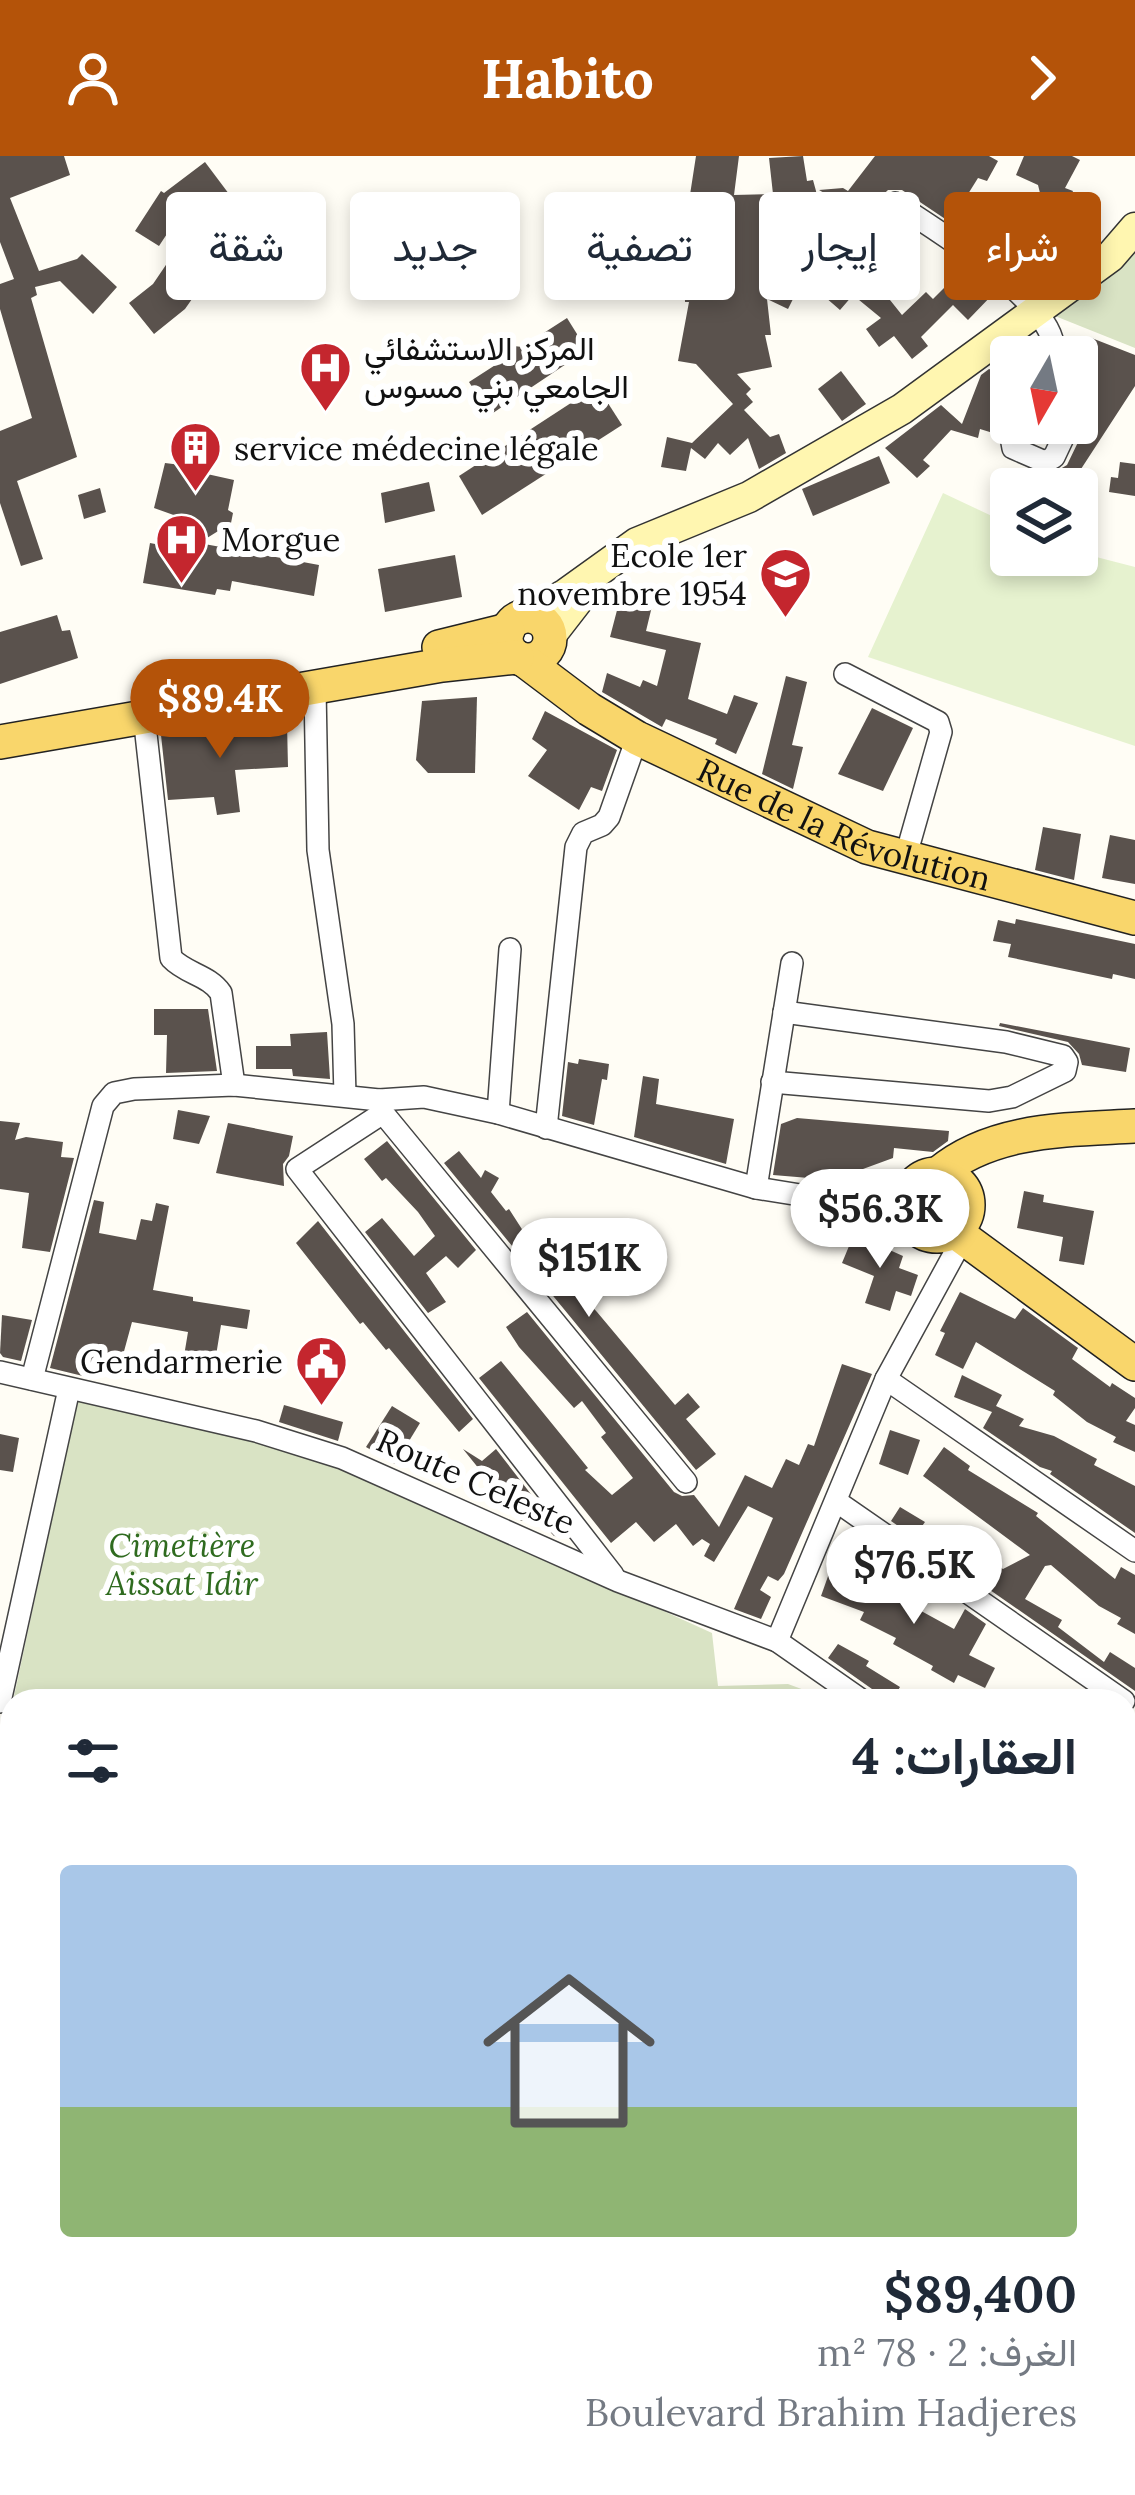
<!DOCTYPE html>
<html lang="ar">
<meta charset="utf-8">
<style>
:root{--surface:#fff;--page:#f2f2f3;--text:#1f2937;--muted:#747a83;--line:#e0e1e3;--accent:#b45309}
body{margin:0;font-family:Lora,Vazirmatn,serif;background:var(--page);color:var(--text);direction:rtl;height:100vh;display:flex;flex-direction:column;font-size:45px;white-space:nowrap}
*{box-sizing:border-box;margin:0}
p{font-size:39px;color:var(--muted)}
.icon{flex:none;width:66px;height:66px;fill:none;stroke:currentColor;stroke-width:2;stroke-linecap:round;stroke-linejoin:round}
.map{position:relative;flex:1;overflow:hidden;direction:ltr}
.drawer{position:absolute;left:0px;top:1533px;width:1137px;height:807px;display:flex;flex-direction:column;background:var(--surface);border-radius:36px 36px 0 0;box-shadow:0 6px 18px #0003;direction:rtl}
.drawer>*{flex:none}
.top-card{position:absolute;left:36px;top:36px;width:1065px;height:108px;direction:rtl;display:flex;gap:24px}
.needle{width:78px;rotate:189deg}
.controls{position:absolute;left:990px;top:180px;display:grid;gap:24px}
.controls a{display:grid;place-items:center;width:108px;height:108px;border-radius:12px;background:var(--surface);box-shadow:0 6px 18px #0003;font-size:60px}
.price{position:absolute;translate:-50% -102px;padding:0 27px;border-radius:42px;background:#fff;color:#222;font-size:39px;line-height:78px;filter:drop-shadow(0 3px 6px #0008)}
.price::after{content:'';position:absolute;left:50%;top:72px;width:36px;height:27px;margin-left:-18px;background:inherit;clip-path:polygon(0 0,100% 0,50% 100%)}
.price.current{background:var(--accent);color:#fff}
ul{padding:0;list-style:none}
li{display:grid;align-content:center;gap:24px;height:636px;padding:0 60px}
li+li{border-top:3px solid var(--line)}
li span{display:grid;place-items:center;height:372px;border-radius:12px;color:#555}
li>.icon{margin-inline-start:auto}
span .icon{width:216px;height:216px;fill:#fffc;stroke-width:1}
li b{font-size:51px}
h2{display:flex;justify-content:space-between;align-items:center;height:144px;padding:0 60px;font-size:51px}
.chip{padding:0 42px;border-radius:12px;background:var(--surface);box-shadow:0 6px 18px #0003;font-size:42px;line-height:108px}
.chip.current{background:var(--accent);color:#fff}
header{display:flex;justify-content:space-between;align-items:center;height:156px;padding:0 60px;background:var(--accent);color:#fff;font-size:54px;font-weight:800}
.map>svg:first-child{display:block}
.forest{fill:#b9dc9c}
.cemetery{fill:#d9e3c4}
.pitch{fill:#e6f2cf}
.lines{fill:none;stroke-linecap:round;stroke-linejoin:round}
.river{stroke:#b9e0f7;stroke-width:33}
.building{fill:#5a524d}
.minor-casing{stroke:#444;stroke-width:24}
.secondary-casing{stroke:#333;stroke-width:33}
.primary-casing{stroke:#222;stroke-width:36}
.minor{stroke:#fff;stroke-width:21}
.secondary{stroke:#fff6b0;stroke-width:30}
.primary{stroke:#f9d66b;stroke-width:33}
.labels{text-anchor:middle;stroke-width:12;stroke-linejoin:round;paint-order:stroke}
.poi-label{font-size:33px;fill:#111;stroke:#fff;text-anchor:start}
.street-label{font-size:33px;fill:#111;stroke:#fff}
.park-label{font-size:33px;font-style:italic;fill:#2f6b1f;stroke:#fff}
</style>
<header><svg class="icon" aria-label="forward" viewBox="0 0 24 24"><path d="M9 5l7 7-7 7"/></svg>Habito<svg class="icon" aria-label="person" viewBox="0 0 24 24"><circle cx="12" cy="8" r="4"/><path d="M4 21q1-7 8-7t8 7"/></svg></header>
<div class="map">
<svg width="1135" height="2339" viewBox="0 0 1135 2339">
<rect width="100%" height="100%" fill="#fffdf5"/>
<polygon class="forest" points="1125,2312 1135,2322 1135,2339 19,2339 27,2328 1125,2328"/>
<g class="cemetery">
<polygon points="1135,83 1135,192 1055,160 1086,135"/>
<polygon points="78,1242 334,1305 712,1477 718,1530 788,1528 834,1545 13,1545"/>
<polygon points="12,1550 12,1981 0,1984 0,1607"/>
</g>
<polygon class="pitch" points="943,337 1011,369 1011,399 1077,399 1077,396 1135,411 1135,590 868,501"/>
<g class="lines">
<g class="river">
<polyline points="1125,2220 1135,2223"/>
<polyline points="0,2311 12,2302"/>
</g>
</g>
<g class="building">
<polygon points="0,0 64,0 70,19 10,42 39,115 77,103 82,98 117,131 93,158 60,125 35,131 37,139 31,142 77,301 17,325 43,403 21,410 0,347 0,275 32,262 0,153 0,128 14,123 0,86"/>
<polygon points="696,0 739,0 734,39 773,38 769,2 803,0 807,25 813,24 816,35 820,62 804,64 805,71 776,75 784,121 800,129 788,153 767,143 771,179 765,179 772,211 737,218 751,233 746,238 753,246 744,254 770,281 779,278 786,297 759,313 748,282 730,299 718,287 705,303 691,292 686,315 661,311 667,281 692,287 733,248 696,208 678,205 689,146 685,146 684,106 688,106 692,72 685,71"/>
<polygon points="875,0 989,0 998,5 987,25 978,22 963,46 1042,86 1076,57 1099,84 1060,113 1053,105 1032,129 993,95 902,34 888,34 862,59 819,34 843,32 848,35"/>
<polygon points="1024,0 1072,0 1080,4 1065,32 1073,35 1064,56 1042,45 1038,29 1016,19"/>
<polygon points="205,6 232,42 207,60 192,40 159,90 135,75 161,35 164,37"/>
<polygon points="835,99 878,136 882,134 902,159 926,136 933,143 964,112 995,136 968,164 953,149 921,181 928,190 912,203 894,180 879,191 866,173 881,162 853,139 840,154 810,128"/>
<polygon points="172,100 206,123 185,153 154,178 129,147 153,128"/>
<polygon points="567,162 587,194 490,259 469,226 500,206 506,189 522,191"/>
<polygon points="1089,181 1135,199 1135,230 1068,333 1058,333 1043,323 1067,309 1094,253 1092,238 1077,233 1077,182 1087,186"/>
<polygon points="989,213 1011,221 1011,239 1005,236 993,277 980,273 978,282 951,274 923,304 930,310 917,322 885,292 941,249 962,268 981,219"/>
<polygon points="841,215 866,248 842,265 818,233"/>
<polygon points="597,230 622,269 482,359 459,320"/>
<polygon points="879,300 890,327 813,360 802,333"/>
<polygon points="1120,306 1135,308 1135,340 1109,336 1111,321 1118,322"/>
<polygon points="165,307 205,312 207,318 234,324 228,354 233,357 231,367 199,387 319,409 314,440 232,425 230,435 217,433 215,439 143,427 150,387 181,393 182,362 154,352"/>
<polygon points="429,326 435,355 385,367 381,337"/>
<polygon points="100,332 106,356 84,363 78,339"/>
<polygon points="455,399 462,441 385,456 378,413"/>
<polygon points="621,439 653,446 646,475 701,487 688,543 727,558 734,539 758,547 736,598 715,588 717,583 666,563 662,571 602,536 607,517 640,531 643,524 657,530 666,494 610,481"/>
<polygon points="57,459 62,475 70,474 78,502 0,528 0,476"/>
<polygon points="786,520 807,526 792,589 803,591 793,633 762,618"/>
<polygon points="477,541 475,617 428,617 416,604 422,545"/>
<polygon points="872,552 913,572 883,635 838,618"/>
<polygon points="545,555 617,594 602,635 591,631 579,654 528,620 547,594 532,583"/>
<polygon points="287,567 288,611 235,614 240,656 217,659 214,641 168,644 161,579"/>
<polygon points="1043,671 1081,678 1074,724 1035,714"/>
<polygon points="1110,679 1135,684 1135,728 1102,722"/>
<polygon points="1016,763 1135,788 1135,823 1113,818 1112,823 1008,801 1011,788 993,785 998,764 1015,768"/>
<polygon points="154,853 208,853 217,915 166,917 167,879 154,879"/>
<polygon points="1000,867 1130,892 1126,916 1082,909 1079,898 1068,886 999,870"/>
<polygon points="327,876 330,923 293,920 292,913 256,913 256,890 291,890 290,878"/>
<polygon points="579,903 609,908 607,924 602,923 594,969 562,960 568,906 578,908"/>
<polygon points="643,920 659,923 656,948 734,963 726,1008 634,981"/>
<polygon points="178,954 210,960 199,988 173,983"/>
<polygon points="797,962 949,975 948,985 933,996 894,992 893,1002 833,1024 773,1019 781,968"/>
<polygon points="0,965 20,967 15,984 26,981 63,986 61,1001 74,1002 50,1096 22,1092 29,1037 0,1033"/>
<polygon points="228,967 293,980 289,1000 283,1008 284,1030 216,1017"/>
<polygon points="387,985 476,1094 458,1112 446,1100 426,1117 446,1146 428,1157 365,1076 382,1062 414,1100 435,1080 418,1056 386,1022 382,1025 364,1003"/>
<polygon points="459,995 481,1022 485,1014 499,1022 491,1036 506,1055 509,1053 527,1081 597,1156 675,1249 688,1237 700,1251 686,1263 716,1298 696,1314 444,1007"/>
<polygon points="1024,1035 1044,1039 1043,1046 1094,1055 1084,1109 1059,1105 1063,1081 1017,1072"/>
<polygon points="94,1044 104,1046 99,1077 136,1084 141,1063 152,1065 156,1047 169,1050 153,1134 193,1141 193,1145 250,1154 247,1173 221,1169 213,1218 197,1215 199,1203 184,1200 188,1176 132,1166 117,1221 87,1216 87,1221 50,1212"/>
<polygon points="318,1065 473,1263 459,1276 389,1192 386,1194 363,1166 360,1168 296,1087"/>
<polygon points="854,1078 903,1100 899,1112 918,1119 911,1140 896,1135 890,1155 865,1147 874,1120 842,1107"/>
<polygon points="960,1136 1015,1163 1023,1152 1078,1192 1072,1203 1110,1231 1112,1227 1135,1242 1135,1252 1126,1265 1135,1269 1135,1296 1113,1286 1116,1281 1087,1266 1053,1239 1055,1235 976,1186 963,1213 935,1199 945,1177 940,1175"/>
<polygon points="527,1156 674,1336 682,1340 694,1339 719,1371 745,1319 772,1332 786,1303 799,1309 808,1288 814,1290 842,1208 872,1218 784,1418 778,1425 768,1420 760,1434 771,1441 761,1463 734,1453 773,1362 748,1350 714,1406 704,1400 710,1388 702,1383 693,1390 676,1368 654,1386 636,1366 611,1387 479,1222 501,1205 588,1312 585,1314 612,1339 633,1322 601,1281 606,1277 582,1245 574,1252 519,1191 506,1171"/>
<polygon points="2,1159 32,1164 21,1205 3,1201 0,1197"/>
<polygon points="962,1219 1002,1239 996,1250 1024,1263 1019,1270 1054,1280 1097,1303 1094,1309 1135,1330 1135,1377 1050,1318 1052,1315 1040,1311 983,1272 992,1256 954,1241"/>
<polygon points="284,1249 343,1266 338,1285 279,1266"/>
<polygon points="392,1250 420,1267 395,1308 366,1291"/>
<polygon points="890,1274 920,1284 908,1319 879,1308"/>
<polygon points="0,1278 19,1282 13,1316 0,1314"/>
<polygon points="944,1291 970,1310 968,1314 1038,1357 1036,1360 1115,1423 1121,1411 1135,1419 1135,1478 1117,1468 1121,1462 1099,1450 1051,1409 1045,1410 1025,1443 1062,1464 1058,1471 1104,1506 1110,1496 1135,1512 1135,1535 891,1365 900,1351 925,1366 920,1373 974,1405 978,1398 1003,1413 1030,1399 923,1320"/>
<polygon points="463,1293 482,1305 496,1293 564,1381 554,1380 534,1359 521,1365"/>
<polygon points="832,1409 873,1425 872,1428 954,1473 965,1453 986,1468 969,1499 995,1512 985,1532 958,1519 954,1527 931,1514 933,1510 893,1488 896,1482 860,1464 864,1456 821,1440"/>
<polygon points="838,1488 869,1505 866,1510 900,1531 892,1545 878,1545 872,1533 828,1502"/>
</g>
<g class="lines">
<defs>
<g id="minor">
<path d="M842 62 854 73 865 75 879 67 895 47C935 73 1039 137 1052 183 1054 189 1051 195 1049 201"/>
<polyline points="1077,253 1080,247"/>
<polyline points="1017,267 1011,281 1013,292 1045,306 1054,301 1070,267"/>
<polyline points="845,518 938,566 941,576 905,703"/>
<polyline points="315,533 318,694 343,868 345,939"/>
<path d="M144 560 171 802C186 818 209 819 221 837L234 929"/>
<polyline points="772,926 989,945 1012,941 1065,915 1067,906 1063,900 1006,886 784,856"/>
<polyline points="379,944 383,957 686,1326"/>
<polyline points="383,957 297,1013 613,1419"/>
<polyline points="498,957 510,793"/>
<polyline points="546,972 576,691 583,677 602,669 609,661 637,582"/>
<polyline points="756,1032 792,807"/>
<polyline points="843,1042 909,1034"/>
<polyline points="0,1216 256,1275 342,1302 618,1425 777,1485 863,1545"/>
<polyline points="32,1223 103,950 114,937 134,933 234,929 379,944 424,941 498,957 756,1032 831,1044 912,1066"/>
<polyline points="886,1223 1135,1395"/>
<polyline points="836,1345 1124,1545"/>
<polyline points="777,1485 886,1223 963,1082"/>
<polyline points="0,1546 69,1233"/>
<polyline points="1125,1724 1135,1729"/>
</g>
<g id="secondary">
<polyline points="528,460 566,438 637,387 749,341 902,253 1110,101 1135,72"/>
<polyline points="550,480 581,440"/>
</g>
<g id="primary">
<circle cx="528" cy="482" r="22"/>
<polyline points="439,491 508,474"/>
<path id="s1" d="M524 504 589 553 637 582 867 691 1135 762"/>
<polyline points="0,586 442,509 517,501"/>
<path d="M939 1017C993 972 1067 974 1135 970"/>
<circle cx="937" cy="1049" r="31"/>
<polyline points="954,1075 1135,1208"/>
</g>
</defs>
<use href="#minor" class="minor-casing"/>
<use href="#secondary" class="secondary-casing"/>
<use href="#primary" class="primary-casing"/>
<use href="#minor" class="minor"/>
<use href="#secondary" class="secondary"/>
<use href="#primary" class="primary"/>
</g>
<defs>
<symbol id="hospital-pin" viewBox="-11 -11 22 30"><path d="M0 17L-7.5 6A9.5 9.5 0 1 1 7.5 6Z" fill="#c4262e" stroke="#fff"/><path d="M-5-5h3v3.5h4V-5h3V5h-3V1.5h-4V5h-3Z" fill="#fff"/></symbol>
<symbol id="building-pin" viewBox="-11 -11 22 30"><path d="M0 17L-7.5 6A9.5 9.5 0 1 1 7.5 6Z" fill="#c4262e" stroke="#fff"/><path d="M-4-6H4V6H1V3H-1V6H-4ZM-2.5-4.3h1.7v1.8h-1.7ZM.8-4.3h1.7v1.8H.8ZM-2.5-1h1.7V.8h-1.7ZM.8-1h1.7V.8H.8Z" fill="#fff"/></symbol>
<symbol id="school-pin" viewBox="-11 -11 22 30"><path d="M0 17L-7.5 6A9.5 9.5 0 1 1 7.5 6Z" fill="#c4262e" stroke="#fff"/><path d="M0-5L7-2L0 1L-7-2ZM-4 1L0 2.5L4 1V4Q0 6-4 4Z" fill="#fff"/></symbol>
<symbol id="civic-pin" viewBox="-11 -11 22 30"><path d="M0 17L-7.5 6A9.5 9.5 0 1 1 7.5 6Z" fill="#c4262e" stroke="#fff"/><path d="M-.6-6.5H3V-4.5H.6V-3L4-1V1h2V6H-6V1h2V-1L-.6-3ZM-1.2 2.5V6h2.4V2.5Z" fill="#fff"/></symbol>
</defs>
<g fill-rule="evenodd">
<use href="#hospital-pin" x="296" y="182" width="59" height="81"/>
<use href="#building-pin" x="166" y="262" width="59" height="81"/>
<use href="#hospital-pin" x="152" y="354" width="59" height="81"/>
<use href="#school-pin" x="756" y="388" width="59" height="81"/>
<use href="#civic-pin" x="292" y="1176" width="59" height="81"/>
</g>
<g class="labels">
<g class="poi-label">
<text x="364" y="204">المركز الاستشفائي<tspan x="364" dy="38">الجامعي بني مسوس</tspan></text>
<text x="234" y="304">service médecine légale</text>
<text x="221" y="395">Morgue</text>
<text x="747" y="411" text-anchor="end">Ecole 1er<tspan x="747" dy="38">novembre 1954</tspan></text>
<text x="283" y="1217" text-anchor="end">Gendarmerie</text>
</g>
<g class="street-label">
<text dy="12" stroke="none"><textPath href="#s1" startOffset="363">Rue de la Révolution</textPath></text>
<text transform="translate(476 1325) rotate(24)" y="12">Route Celeste</text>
</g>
<g class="park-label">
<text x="182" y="1401">Cimetière<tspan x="182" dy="38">Aissat Idir</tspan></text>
</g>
</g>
</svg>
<div class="controls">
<a><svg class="needle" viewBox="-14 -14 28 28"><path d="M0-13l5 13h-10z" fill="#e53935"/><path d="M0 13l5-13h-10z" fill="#747a83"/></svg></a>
<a><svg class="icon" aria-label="layers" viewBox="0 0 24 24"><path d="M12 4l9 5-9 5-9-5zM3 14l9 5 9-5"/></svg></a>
</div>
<b class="price current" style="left:220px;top:605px">$89.4K</b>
<b class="price" style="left:880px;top:1115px">$56.3K</b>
<b class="price" style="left:589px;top:1164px">$151K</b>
<b class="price" style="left:914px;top:1471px">$76.5K</b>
<div class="top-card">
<a class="chip current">شراء</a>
<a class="chip">إيجار</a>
<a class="chip">تصفية</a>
<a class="chip">جديد</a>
<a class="chip">شقة</a>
</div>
<section class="drawer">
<h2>العقارات: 4<svg class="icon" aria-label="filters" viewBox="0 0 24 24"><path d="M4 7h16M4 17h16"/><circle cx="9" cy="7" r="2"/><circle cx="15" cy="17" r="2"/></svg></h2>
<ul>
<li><span style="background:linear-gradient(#a9c7e8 65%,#8fb573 0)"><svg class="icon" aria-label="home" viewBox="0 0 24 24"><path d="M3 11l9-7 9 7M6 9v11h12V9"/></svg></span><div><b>$89,400</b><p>الغرف: 2 · 78 m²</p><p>Boulevard Brahim Hadjeres</p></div></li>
</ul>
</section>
</div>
